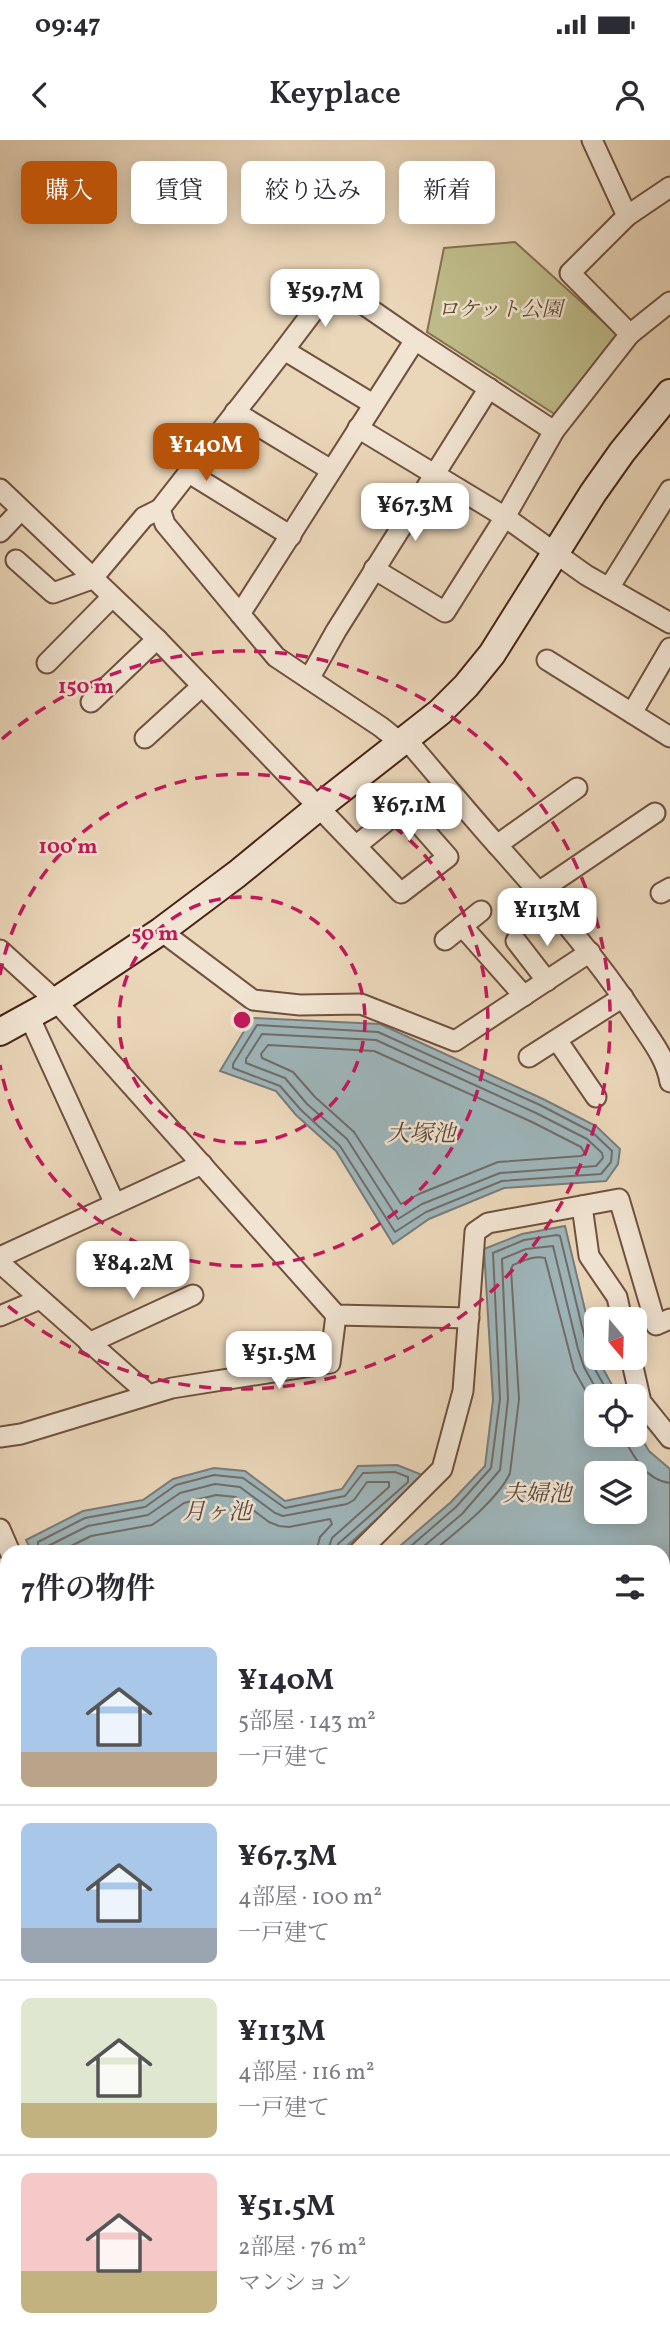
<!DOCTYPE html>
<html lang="ja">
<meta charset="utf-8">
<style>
:root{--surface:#fff;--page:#f7f7f7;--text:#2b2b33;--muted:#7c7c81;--line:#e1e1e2;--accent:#b45309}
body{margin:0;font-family:Vollkorn,"Noto Serif JP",serif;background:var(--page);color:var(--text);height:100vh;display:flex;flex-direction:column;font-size:26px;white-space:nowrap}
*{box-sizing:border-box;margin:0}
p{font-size:23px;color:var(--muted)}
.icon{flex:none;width:38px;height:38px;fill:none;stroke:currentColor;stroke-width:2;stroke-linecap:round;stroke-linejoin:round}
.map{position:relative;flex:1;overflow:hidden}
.drawer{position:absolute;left:0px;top:1405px;width:670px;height:800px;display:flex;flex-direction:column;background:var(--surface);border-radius:21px 21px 0 0;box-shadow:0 4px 18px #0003}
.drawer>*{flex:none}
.top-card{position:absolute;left:21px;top:21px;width:628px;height:63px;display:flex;gap:14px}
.needle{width:46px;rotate:161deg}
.tools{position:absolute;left:584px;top:1167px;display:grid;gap:14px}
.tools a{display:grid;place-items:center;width:63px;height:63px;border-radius:10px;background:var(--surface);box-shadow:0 4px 18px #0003;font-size:35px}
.price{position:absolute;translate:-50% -60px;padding:0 16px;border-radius:14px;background:#fff;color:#222;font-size:23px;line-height:46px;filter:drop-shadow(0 2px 4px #0008)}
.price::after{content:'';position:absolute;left:50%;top:42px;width:21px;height:16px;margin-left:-10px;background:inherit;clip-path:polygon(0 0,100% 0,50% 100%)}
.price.current{background:var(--accent);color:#fff}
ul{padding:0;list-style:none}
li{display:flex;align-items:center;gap:21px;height:175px;padding:0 21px}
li+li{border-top:2px solid var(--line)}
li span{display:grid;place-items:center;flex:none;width:196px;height:140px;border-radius:10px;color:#555}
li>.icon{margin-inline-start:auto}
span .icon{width:84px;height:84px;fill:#fffc;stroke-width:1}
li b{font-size:30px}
h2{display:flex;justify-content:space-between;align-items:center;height:84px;padding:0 21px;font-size:30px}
.tag{padding:0 24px;border-radius:10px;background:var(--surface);box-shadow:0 4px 18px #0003;font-size:24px;line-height:63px}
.tag.current{background:var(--accent);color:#fff}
.status{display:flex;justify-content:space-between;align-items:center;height:49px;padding:0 35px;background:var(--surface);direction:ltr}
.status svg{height:19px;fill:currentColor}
header{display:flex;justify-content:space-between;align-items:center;height:91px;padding:0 21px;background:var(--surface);font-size:32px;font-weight:600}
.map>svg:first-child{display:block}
.green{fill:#bfbc8a;stroke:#837050;stroke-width:2}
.water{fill:#9eb6bb;stroke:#7b7b79;stroke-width:2;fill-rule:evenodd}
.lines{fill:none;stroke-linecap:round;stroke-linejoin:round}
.shore{stroke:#726c68;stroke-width:2}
.stream{stroke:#7b7b79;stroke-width:5}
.street-casing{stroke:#70503e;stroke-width:23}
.secondary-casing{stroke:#472315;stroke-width:30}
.street{stroke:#f1e4d2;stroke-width:19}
.secondary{stroke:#f1e4d2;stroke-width:26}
.ring{fill:none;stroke:#c2185b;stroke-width:3.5;stroke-dasharray:12 9}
.labels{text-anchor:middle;stroke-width:5;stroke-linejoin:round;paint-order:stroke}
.park-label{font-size:21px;font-style:italic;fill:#654932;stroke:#f1e4d2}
.water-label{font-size:23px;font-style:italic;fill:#5d483e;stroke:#f1e4d2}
.centre{fill:#c2185b;stroke:#f1e4d2;stroke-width:3.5}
.ring-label{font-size:21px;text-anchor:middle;font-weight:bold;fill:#c2185b;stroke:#f1e4d2;stroke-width:5;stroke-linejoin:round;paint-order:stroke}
</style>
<div class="status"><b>09:47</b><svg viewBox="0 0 49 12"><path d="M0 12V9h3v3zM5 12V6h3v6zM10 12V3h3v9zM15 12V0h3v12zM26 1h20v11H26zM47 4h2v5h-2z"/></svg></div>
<header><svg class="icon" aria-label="back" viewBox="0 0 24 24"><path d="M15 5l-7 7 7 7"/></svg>Keyplace<svg class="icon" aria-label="person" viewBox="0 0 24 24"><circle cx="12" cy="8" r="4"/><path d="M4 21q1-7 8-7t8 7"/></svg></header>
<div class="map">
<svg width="670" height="2204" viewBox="0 0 670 2204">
<rect width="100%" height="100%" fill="#ead6b9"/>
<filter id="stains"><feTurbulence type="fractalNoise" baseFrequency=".00286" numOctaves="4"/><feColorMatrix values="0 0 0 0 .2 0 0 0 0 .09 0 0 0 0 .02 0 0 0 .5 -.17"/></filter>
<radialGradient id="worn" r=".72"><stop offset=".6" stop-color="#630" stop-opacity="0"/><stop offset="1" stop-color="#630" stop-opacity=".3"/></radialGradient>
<polygon class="green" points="515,102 619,196 556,275 427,192 444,108"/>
<g class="water">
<polygon points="252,878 380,884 543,959 596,986 620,1009 618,1024 606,1041 504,1048 429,1079 393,1104 336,1011 296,975 276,951 220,931"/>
<path d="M565 1086 596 1216 618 1256H597V1295H635V1287L649 1311 670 1329V1491L663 1493V1412H393L451 1362 485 1326 493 1260 484 1109 522 1094ZM597 1334H635V1372H597Z"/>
<polygon points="397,1325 425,1336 340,1412 32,1412 26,1400 83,1371 143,1360 173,1339 214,1328 245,1331 285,1361 342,1349 358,1326"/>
</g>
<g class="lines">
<g class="shore">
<polygon points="257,885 378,892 540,965 592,992 612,1011 611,1022 601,1034 502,1041 426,1072 395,1092 340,1006 301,970 280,946 233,928 233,924"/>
<polygon points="262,894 376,900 536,973 587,999 602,1013 603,1018 596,1026 500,1033 422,1064 398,1079 347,999 307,964 285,938 246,923 246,919"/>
<polygon points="268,905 374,911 532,982 581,1007 585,1014 581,1016 498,1022 419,1054 401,1064 354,992 315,957 293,932 262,918 261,914"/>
<path d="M622 1295C632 1314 646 1341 670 1343"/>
<polyline points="38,1412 38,1402 85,1378 145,1367 176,1345 214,1335 243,1338 285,1368 345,1356 363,1333 395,1332 408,1337 408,1342 338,1404 336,1412"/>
<polyline points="47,1412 48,1406 88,1386 148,1375 180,1353 215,1344 240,1347 275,1373 283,1376 347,1364 354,1360 367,1342 389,1342 389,1347 332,1398 327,1412"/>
<polyline points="59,1412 91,1396 152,1385 184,1363 216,1355 236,1357 269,1382 279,1386 289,1387 330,1379 332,1384 320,1397 316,1412"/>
<polyline points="404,1412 456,1367 491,1328 500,1259 493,1113 524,1100 557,1095 560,1096 587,1207 592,1214 592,1224 610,1256"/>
<polyline points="417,1412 462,1374 500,1330 508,1259 502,1119 526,1109 553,1106 578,1209 584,1227 600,1256"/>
<path d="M432 1412C454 1394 499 1359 510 1333L519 1259 511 1129 513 1125C523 1121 535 1115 545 1118L574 1230 597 1271"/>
</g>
<polyline class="stream" points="663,2006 670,2012"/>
<defs>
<g id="street">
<polyline points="592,0 627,76"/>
<polyline points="630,194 570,133 627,76 670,47"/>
<polyline points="373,264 284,210 334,144 415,200"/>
<polyline points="235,272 331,330"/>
<polyline points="358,288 505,377 586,435 670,483"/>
<polyline points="189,333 291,396"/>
<polyline points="0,349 157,499 401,753 448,717 404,667 357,705"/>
<polyline points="0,392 21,370"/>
<polyline points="16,420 53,453 92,439 144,377 160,369"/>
<polyline points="374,429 445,472 505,377 554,291 630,194 670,162"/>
<polyline points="609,448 670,350"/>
<polyline points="240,474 165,384 160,369 284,210"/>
<polyline points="547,520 670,597"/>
<polyline points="47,523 112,457"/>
<polyline points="309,539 336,491 489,248"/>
<polyline points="91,562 157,499"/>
<polyline points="632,573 670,508"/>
<polyline points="145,598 202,546"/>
<path d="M406 599C436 634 466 670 497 705 547 761 597 817 638 880 651 900 666 918 670 942"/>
<polyline points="401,603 381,587 276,517 240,474 415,200 554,291"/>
<polyline points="497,705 577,648"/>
<polyline points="540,751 655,673"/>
<polyline points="661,753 670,748"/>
<polyline points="462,786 524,856"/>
<polyline points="161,791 253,860 300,865 361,864 455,901 590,812"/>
<polyline points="445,800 481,771"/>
<polyline points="516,801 547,841"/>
<polyline points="0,810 56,861 336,1175 469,1178"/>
<polyline points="29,876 115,1064"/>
<polyline points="557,900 596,957"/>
<polyline points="529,917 623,857"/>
<polyline points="582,1066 589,1116 617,1157 622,1180"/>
<polyline points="0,1117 202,1024"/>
<polyline points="0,1123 148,1254"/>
<polyline points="0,1176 40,1159"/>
<polyline points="89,1203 193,1155"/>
<polyline points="631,1218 641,1262 670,1298"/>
<polyline points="0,1297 21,1294 172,1248 330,1223 336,1175"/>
<polyline points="0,1389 10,1412"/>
<polyline points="359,1412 442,1329 463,1251 475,1092 488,1083 619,1059 656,1185 670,1179"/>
<polyline points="0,1515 7,1515"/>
<polyline points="663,1588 670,1586"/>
<polyline points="663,1660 670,1657"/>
<polyline points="0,1729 7,1728"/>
<polyline points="663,1760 670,1770"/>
<polyline points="663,1874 670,1884"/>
<polyline points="0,1882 7,1881"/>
<polyline points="663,1946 670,1942"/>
<polyline points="0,1988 7,1988"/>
<polyline points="663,2176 670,2174"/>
<polyline points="0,2177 7,2175"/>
<polyline points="25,2198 27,2204"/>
<polyline points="122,2198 124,2204"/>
<polyline points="209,2198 210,2204"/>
<polyline points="555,2198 557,2204"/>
<polyline points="651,2198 653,2204"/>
<polyline points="489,2204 510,2198"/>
</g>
<polyline id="secondary" points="0,892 56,861 161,791 237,734 320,666 440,572 466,546 492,514 593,353 622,312 670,253"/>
</defs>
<use href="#street" class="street-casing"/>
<use href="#secondary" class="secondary-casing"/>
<use href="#street" class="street"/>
<use href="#secondary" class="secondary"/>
</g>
<g class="ring">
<circle cx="242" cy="880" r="123"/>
<path d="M0 835A246 246 0 1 1 0 925"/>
<path d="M2 599A369 369 0 1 1 2 1161"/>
</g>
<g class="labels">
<g class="park-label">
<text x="500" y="176">ロケット公園</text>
</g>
<g class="water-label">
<text x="421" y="1001">大塚池</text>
<text x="537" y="1361">夫婦池</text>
<text x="217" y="1379">月ヶ池</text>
</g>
</g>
<circle cx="242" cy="880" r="10" class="centre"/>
<g class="ring-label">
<text x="86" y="553">150 m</text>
<text x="68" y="713">100 m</text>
<text x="155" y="800">50 m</text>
</g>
<rect width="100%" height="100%" filter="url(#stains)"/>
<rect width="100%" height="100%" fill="url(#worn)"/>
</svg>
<div class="tools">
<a><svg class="needle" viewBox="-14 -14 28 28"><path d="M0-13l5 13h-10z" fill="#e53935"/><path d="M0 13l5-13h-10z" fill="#7c7c81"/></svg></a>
<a><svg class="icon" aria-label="locate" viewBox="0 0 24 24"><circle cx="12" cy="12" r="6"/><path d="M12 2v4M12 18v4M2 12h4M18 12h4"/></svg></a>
<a><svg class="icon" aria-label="layers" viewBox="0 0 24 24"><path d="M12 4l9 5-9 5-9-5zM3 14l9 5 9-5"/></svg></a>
</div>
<b class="price" style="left:325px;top:189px">¥59.7M</b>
<b class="price current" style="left:206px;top:343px">¥140M</b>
<b class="price" style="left:415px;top:403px">¥67.3M</b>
<b class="price" style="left:409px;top:703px">¥67.1M</b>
<b class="price" style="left:547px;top:808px">¥113M</b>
<b class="price" style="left:133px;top:1161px">¥84.2M</b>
<b class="price" style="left:279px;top:1251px">¥51.5M</b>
<div class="top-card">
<a class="tag current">購入</a>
<a class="tag">賃貸</a>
<a class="tag">絞り込み</a>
<a class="tag">新着</a>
</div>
<section class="drawer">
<h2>7件の物件<svg class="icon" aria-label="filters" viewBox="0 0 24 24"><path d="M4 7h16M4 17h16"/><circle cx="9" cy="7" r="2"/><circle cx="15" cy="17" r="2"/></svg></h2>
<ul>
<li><span style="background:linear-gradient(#a9c7e8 75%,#b9a48a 0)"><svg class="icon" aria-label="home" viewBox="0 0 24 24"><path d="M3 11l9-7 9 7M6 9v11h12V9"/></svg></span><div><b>¥140M</b><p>5部屋 · 143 m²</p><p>一戸建て</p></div></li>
<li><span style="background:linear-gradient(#a9c7e8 75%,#9aa5b1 0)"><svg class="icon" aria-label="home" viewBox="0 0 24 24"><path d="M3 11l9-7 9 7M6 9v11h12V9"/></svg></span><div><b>¥67.3M</b><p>4部屋 · 100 m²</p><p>一戸建て</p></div></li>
<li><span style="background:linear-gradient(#dfe7d0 75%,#c2b280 0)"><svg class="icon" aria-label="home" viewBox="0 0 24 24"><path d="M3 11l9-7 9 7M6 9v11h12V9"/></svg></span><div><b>¥113M</b><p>4部屋 · 116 m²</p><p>一戸建て</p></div></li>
<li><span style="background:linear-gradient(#f6c9c9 70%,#c2b280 0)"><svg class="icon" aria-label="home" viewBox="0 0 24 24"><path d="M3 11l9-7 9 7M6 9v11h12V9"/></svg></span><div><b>¥51.5M</b><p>2部屋 · 76 m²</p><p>マンション</p></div></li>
</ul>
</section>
</div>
